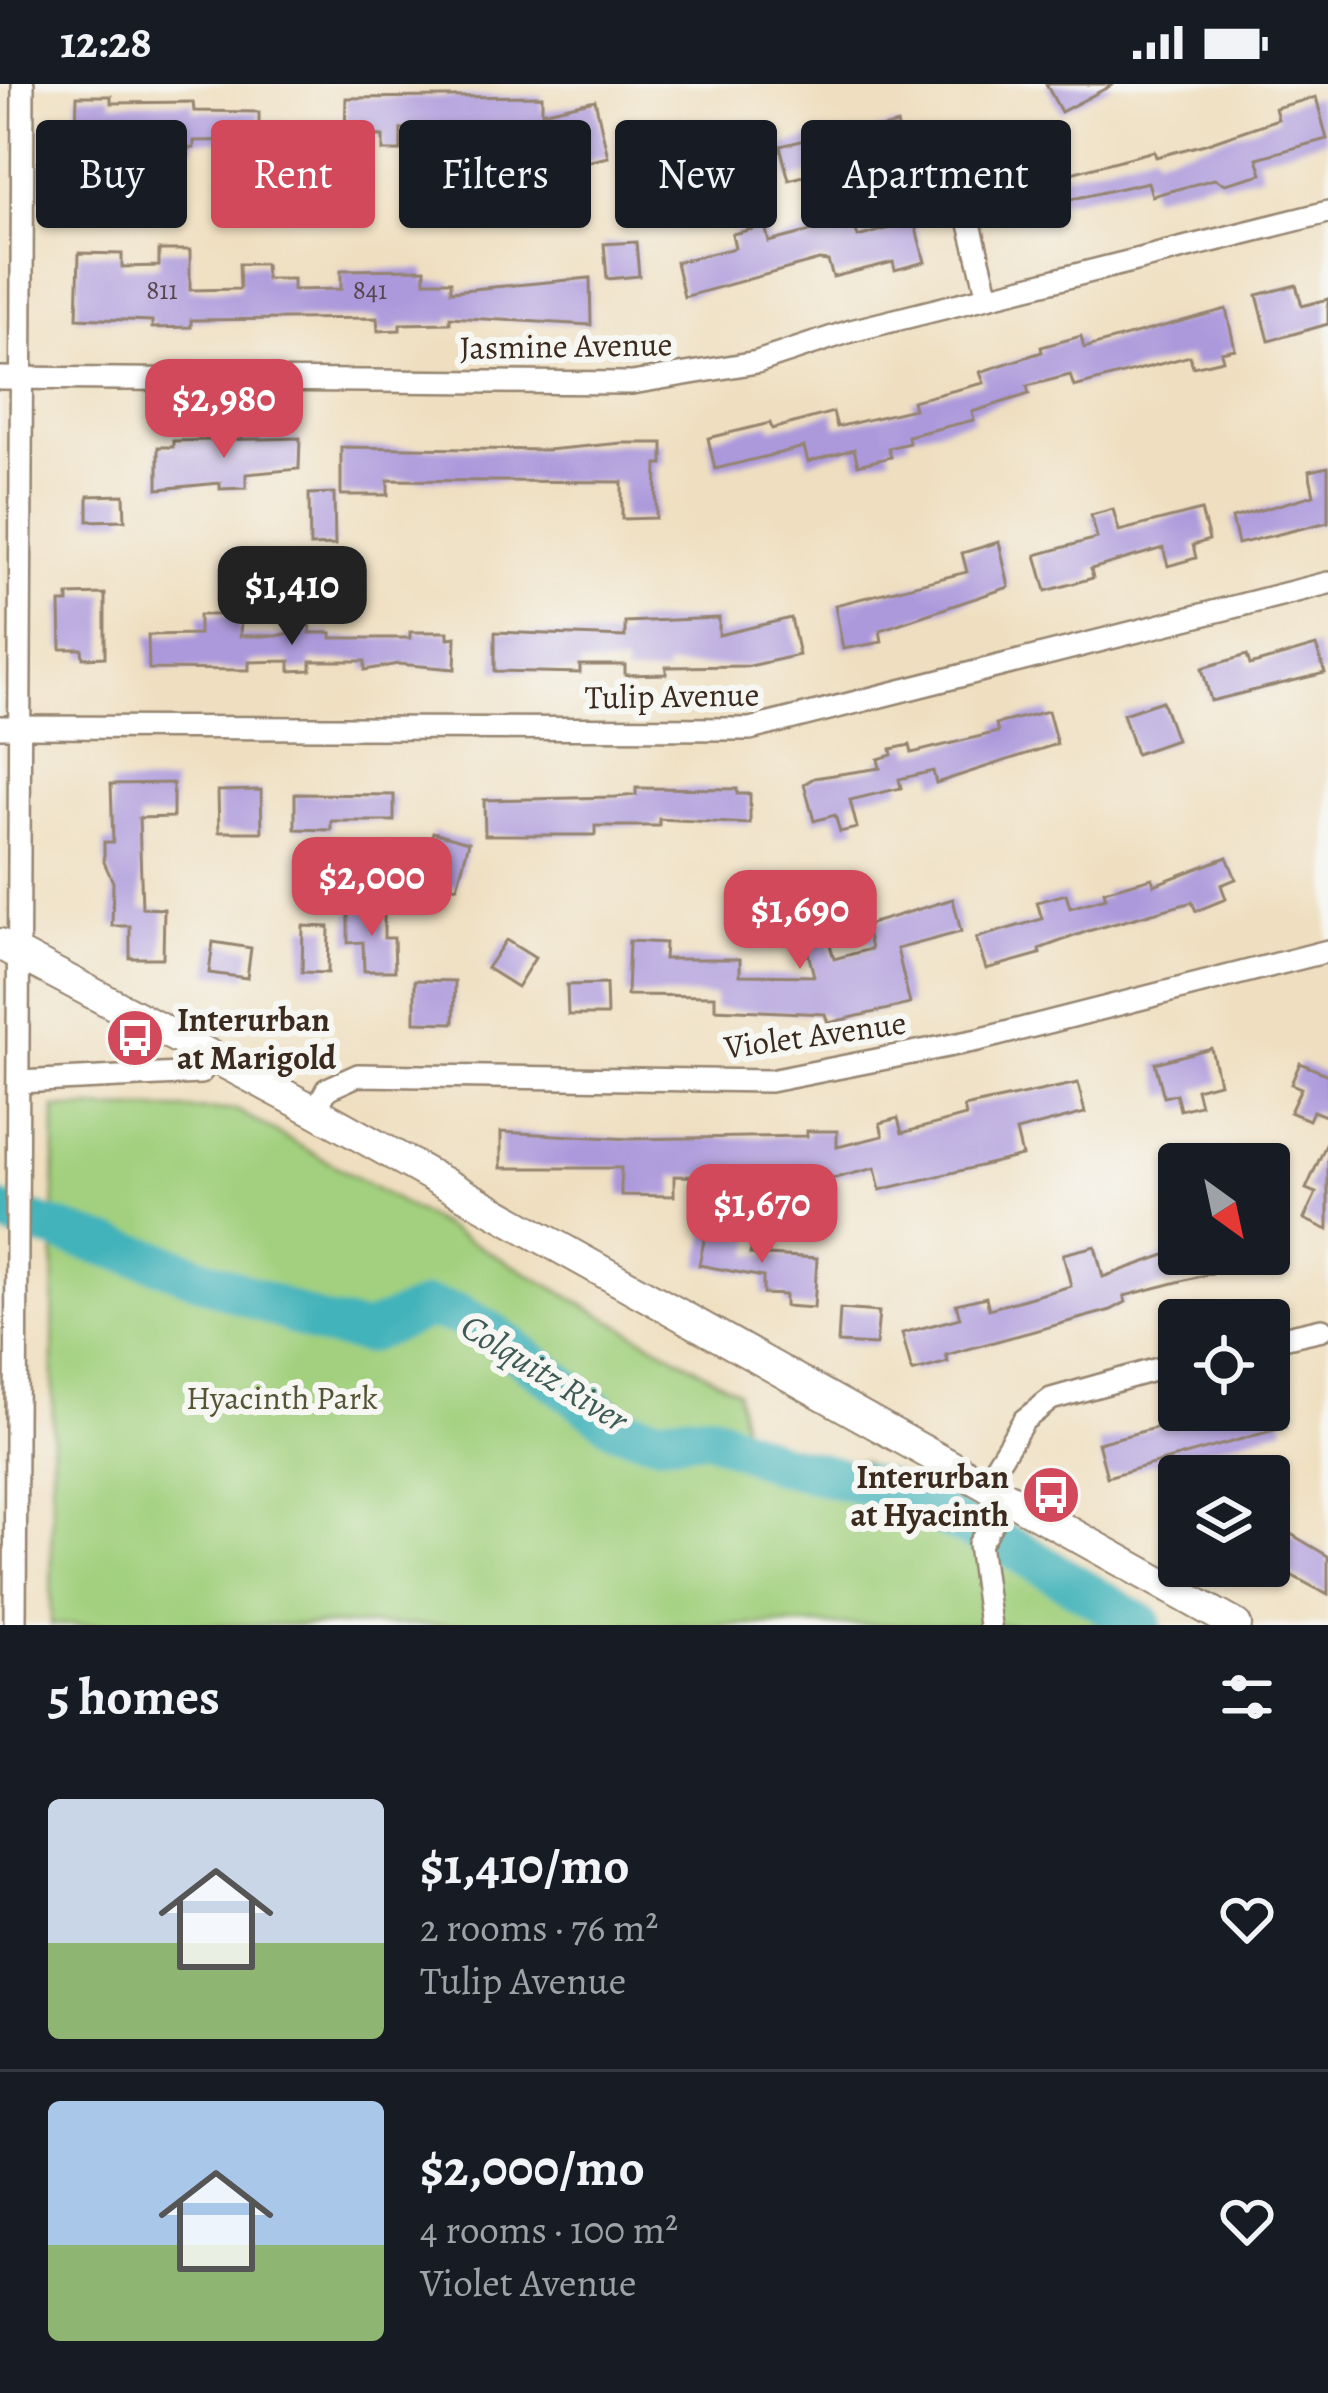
<!DOCTYPE html>
<meta charset="utf-8">
<style>
:root{--surface:#171b24;--page:#242831;--text:#f1f3f6;--muted:#9ea1a6;--line:#363941;--accent:#d1495b}
body{margin:0;font-family:Alegreya,serif;background:var(--page);color:var(--text);height:100vh;display:flex;flex-direction:column;font-size:45px;white-space:nowrap}
*{box-sizing:border-box;margin:0}
p{font-size:39px;color:var(--muted)}
.icon{flex:none;width:66px;height:66px;fill:none;stroke:currentColor;stroke-width:2;stroke-linecap:round;stroke-linejoin:round}
.map{position:relative;height:1541px;overflow:hidden}
.drawer{display:flex;flex-direction:column;background:var(--surface);flex:1}
.drawer>*{flex:none}
.banner{position:absolute;left:36px;top:36px;width:1257px;height:108px;display:flex;gap:24px}
.needle{width:78px;rotate:147deg}
.fabs{position:absolute;left:1158px;top:1059px;display:grid;gap:24px}
.fabs a{display:grid;place-items:center;width:132px;height:132px;border-radius:12px;background:var(--surface);box-shadow:0 3px 9px #0004;font-size:60px}
.price{position:absolute;translate:-50% -102px;padding:0 27px;border-radius:24px;background:var(--accent);color:#fff;font-size:39px;line-height:78px;filter:drop-shadow(0 3px 6px #0008)}
.price::after{content:'';position:absolute;left:50%;top:72px;width:36px;height:27px;margin-left:-18px;background:inherit;clip-path:polygon(0 0,100% 0,50% 100%)}
.price.on{background:#222;color:#fff}
ul{padding:0;list-style:none}
li{display:flex;align-items:center;gap:36px;height:300px;padding:0 48px}
li+li{border-top:3px solid var(--line)}
li span{display:grid;place-items:center;flex:none;width:336px;height:240px;border-radius:12px;color:#555}
li>.icon{margin-inline-start:auto}
span .icon{width:144px;height:144px;fill:#fffc;stroke-width:1}
li b{font-size:51px}
h2{display:flex;justify-content:space-between;align-items:center;height:144px;padding:0 48px;font-size:51px}
.pill{padding:0 42px;border-radius:12px;background:var(--surface);box-shadow:0 3px 9px #0004;font-size:42px;line-height:108px}
.pill.on{background:var(--accent);color:#fff}
.status{display:flex;justify-content:space-between;align-items:center;height:84px;padding:0 60px;background:var(--surface);direction:ltr}
.status svg{height:33px;fill:currentColor}
.map>svg:first-child{display:block}
.green{fill:#a2d07e;stroke:#6e7d4e;stroke-width:3}
.lines{fill:none;stroke-linecap:round;stroke-linejoin:round}
.river{stroke:#43b3ba;stroke-width:42}
.building{fill:#ac99db}
.street-casing{stroke:#95846f;stroke-width:26}
.secondary-casing{stroke:#95846f;stroke-width:34}
.street{stroke:#fff;stroke-width:21}
.secondary{stroke:#fff;stroke-width:30}
.labels{text-anchor:middle;stroke-width:12;stroke-linejoin:round;paint-order:stroke}
.number-label{font-size:27px;fill:#57464d}
.street-label{font-size:33px;fill:#3b2a1e;stroke:#f6f6f2}
.poi-label{font-size:33px;font-weight:bold;fill:#3b2a1e;stroke:#f6f6f2;text-anchor:start}
.park-label{font-size:33px;fill:#555436;stroke:#f6f6f2}
.water-label{font-size:36px;font-style:italic;fill:#3e5a55;stroke:#f6f6f2}
</style>
<div class="status"><b>12:28</b><svg viewBox="0 0 49 12"><path d="M0 12V9h3v3zM5 12V6h3v6zM10 12V3h3v9zM15 12V0h3v12zM26 1h20v11H26zM47 4h2v5h-2z"/></svg></div>
<div class="map">
<svg width="1328" height="1541" viewBox="0 0 1328 1541">
<rect width="100%" height="100%" fill="#f6f6f2"/>
<filter id="ink" filterUnits="userSpaceOnUse"><feTurbulence type="fractalNoise" baseFrequency=".00833" numOctaves="2"/><feDisplacementMap in="SourceGraphic" scale="24" xChannelSelector="R" yChannelSelector="G"/><feConvolveMatrix kernelMatrix="1 2 1 2 8 2 1 2 1" color-interpolation-filters="sRGB"/></filter>
<filter id="wash" filterUnits="userSpaceOnUse"><feTurbulence type="fractalNoise" baseFrequency=".004" numOctaves="4" result="noise"/><feDisplacementMap in="SourceGraphic" scale="48" xChannelSelector="R" yChannelSelector="G"/><feGaussianBlur stdDeviation="2.7" result="paint"/><feColorMatrix in="noise" values="0 0 0 0 0 0 0 0 0 0 0 0 0 0 0 0 0 1.4 0 .05"/><feComposite in="paint" operator="in"/></filter>
<g filter="url(#wash)">
<rect width="100%" height="100%" fill="#efdfc0"/>
<polygon class="green" points="55,1024 236,1026 737,1307 748,1377 862,1377 1154,1541 51,1541"/>
<g class="lines">
<polyline class="river" points="0,1129 163,1179 325,1242 366,1249 428,1224 457,1230 489,1247 618,1343 657,1353 709,1349 778,1379 887,1406 1017,1466 1142,1541"/>
</g>
<g id="blocks">
<g class="building">
<polygon points="1046,0 1114,0 1061,28"/>
<polygon points="77,12 111,12 111,19 193,18 194,27 259,28 259,56 194,57 194,64 151,65 151,50 138,50 138,44 76,45"/>
<polygon points="542,12 542,28 595,16 608,73 573,81 564,45 469,46 470,72 438,73 438,44 401,45 401,67 383,67 383,52 345,51 346,14"/>
<polygon points="1316,13 1327,55 1257,74 1262,90 1225,100 1214,95 1152,112 1148,98 1037,123 1029,92 1062,83 1064,91 1154,67 1156,73 1205,60 1278,35 1275,24"/>
<polygon points="897,40 909,86 878,95 865,49"/>
<polygon points="293,50 335,50 335,80 293,81"/>
<polygon points="687,52 696,85 649,96 641,64"/>
<polygon points="822,52 830,85 789,96 780,62"/>
<polygon points="838,131 842,146 855,143 858,153 914,137 925,178 895,186 893,178 833,193 828,177 819,176 684,213 676,178 735,164 732,150 765,142 769,158 811,147 809,139"/>
<polygon points="636,158 639,192 607,195 604,160"/>
<polygon points="159,166 190,166 190,206 240,205 239,180 265,180 266,195 293,195 293,206 341,205 341,186 425,185 425,197 451,197 451,207 590,194 591,241 450,233 450,239 400,240 400,246 378,247 377,234 191,236 191,243 152,244 152,237 77,234 79,169 122,170 122,183 159,182"/>
<polygon points="1296,201 1302,222 1328,215 1328,240 1269,257 1257,211"/>
<polygon points="1226,225 1235,265 1221,268 1223,276 1193,283 1190,272 1074,303 1070,291 1027,302 1029,310 972,328 974,336 908,352 909,359 888,364 891,373 858,381 854,365 808,378 804,363 715,385 708,354 770,339 772,345 833,328 837,343 914,325 912,317 984,299 980,288 1042,268 1041,263 1081,252 1084,264"/>
<polygon points="300,354 299,385 246,390 246,404 220,405 220,399 158,405 158,363 173,363 173,357"/>
<polygon points="622,359 663,359 663,380 657,380 656,434 622,435 622,398 388,396 388,411 341,411 341,363 547,366"/>
<polygon points="1328,383 1328,438 1238,460 1232,434 1314,411 1309,387"/>
<polygon points="334,409 335,461 310,462 309,410"/>
<polygon points="124,411 125,436 88,437 88,412"/>
<polygon points="1113,425 1119,447 1201,426 1209,456 1193,461 1196,474 1168,482 1163,464 1091,485 1093,494 1046,507 1036,471 1097,454 1091,431"/>
<polygon points="999,458 1009,503 880,546 882,558 843,565 835,521 967,488 962,469"/>
<polygon points="105,510 105,573 83,574 82,565 61,565 60,519 68,519 68,511"/>
<polygon points="199,531 241,531 240,552 277,552 290,549 290,542 310,542 310,549 331,549 331,554 410,554 410,548 448,548 448,554 456,553 455,585 398,580 365,586 365,577 311,577 311,586 290,587 290,577 249,578 249,586 149,585 148,551 199,550"/>
<polygon points="719,534 719,551 791,534 799,571 750,582 666,583 666,590 625,591 625,581 580,581 580,589 495,587 495,548 625,553 625,538"/>
<polygon points="1316,562 1325,589 1211,617 1202,584 1247,571 1250,581"/>
<polygon points="1162,617 1176,656 1136,670 1123,630"/>
<polygon points="1048,627 1057,660 936,699 933,687 899,695 901,704 850,716 857,744 840,748 835,731 814,737 804,700 814,694 880,684 878,675 892,671 891,665 910,661 912,669 998,648 996,640"/>
<polygon points="173,699 173,733 139,734 142,824 164,825 163,874 130,874 130,842 112,842 113,798 104,778 104,758 113,758 111,700"/>
<polygon points="636,704 737,705 737,710 750,710 750,740 659,735 659,742 595,742 595,751 485,751 484,716 616,713 636,711"/>
<polygon points="261,706 262,748 219,748 218,707"/>
<polygon points="295,710 394,711 394,737 331,737 331,746 295,745"/>
<polygon points="433,748 469,758 457,803 420,794"/>
<polygon points="1227,773 1236,795 1221,801 1226,815 1196,827 1192,818 1088,847 1039,865 1040,870 986,885 976,854 1042,835 1037,818 1066,810 1070,824 1106,814 1104,807 1152,794 1154,801"/>
<polygon points="953,815 961,848 897,865 910,920 828,939 825,930 715,925 715,912 627,911 629,857 665,859 664,875 740,875 740,891 814,892 805,857 827,851 834,875 871,865 866,841"/>
<polygon points="384,823 384,854 394,854 395,887 364,887 363,858 348,859 348,828"/>
<polygon points="303,842 329,843 328,889 302,888"/>
<polygon points="506,856 535,874 517,903 487,884"/>
<polygon points="213,858 251,864 247,894 209,889"/>
<polygon points="415,896 455,897 454,939 415,938"/>
<polygon points="606,900 607,931 568,931 567,901"/>
<polygon points="1211,964 1219,999 1196,1005 1200,1021 1180,1026 1176,1010 1164,1013 1155,979"/>
<polygon points="1300,979 1328,991 1328,1033 1313,1027 1309,1036 1290,1028 1301,1004 1291,1000"/>
<polygon points="1078,999 1085,1029 1016,1047 1022,1072 880,1106 875,1084 835,1094 785,1095 785,1101 758,1101 743,1098 743,1093 674,1092 674,1112 621,1111 621,1084 501,1084 501,1048 630,1055 807,1052 807,1047 837,1047 837,1063 883,1052 880,1039 898,1034 902,1049 966,1032 964,1023"/>
<polygon points="1328,1056 1328,1146 1304,1135 1316,1109 1306,1105"/>
<polygon points="707,1142 754,1151 750,1170 817,1174 814,1224 785,1222 785,1211 763,1210 763,1193 699,1181"/>
<polygon points="1095,1162 1103,1193 1179,1166 1179,1170 1261,1170 1262,1176 1124,1212 1126,1218 1111,1226 946,1271 948,1278 912,1288 902,1249 960,1234 956,1220 986,1213 989,1225 1071,1202 1063,1170"/>
<polygon points="840,1225 879,1228 876,1261 838,1259"/>
<polygon points="1223,1326 1281,1326 1285,1343 1107,1393 1098,1359"/>
<polygon points="1269,1437 1328,1472 1328,1511 1269,1479"/>
</g>
</g>
</g>
<g filter="url(#ink)">
<use href="#blocks" fill-opacity="0" stroke="#95846f" stroke-width="3"/>
<g class="lines">
<defs>
<g id="street">
<polyline points="967,56 960,100 988,212"/>
<polyline points="0,294 632,299 757,278 851,247 1328,128"/>
<polyline points="0,643 750,645 1328,499"/>
<polyline points="19,998 200,989 215,972"/>
<polyline points="315,1027 327,1005 358,991 770,997 978,956 1328,867"/>
<polyline points="1269,1257 1322,1245"/>
<polyline points="984,1401 1024,1336 1051,1315 1179,1279"/>
<polyline points="15,1541 23,0"/>
<polyline points="990,1541 979,1460 1008,1414"/>
</g>
<polyline id="secondary" points="0,860 315,1027 1236,1541"/>
</defs>
<use href="#street" class="street-casing"/>
<use href="#secondary" class="secondary-casing"/>
<use href="#street" class="street"/>
<use href="#secondary" class="secondary"/>
</g>
</g>
<defs>
<symbol id="bus-disc" viewBox="-11 -11 22 22"><circle r="9.5" fill="#d1495b" stroke="#f6f6f2"/><path d="M-5-6H5V4H4V6H2V4H-2V6H-4V4H-5ZM-3.5-4V0h7V-4ZM-3.5 1.2v1.5H-2V1.2ZM2 1.2v1.5H3.5V1.2Z" fill="#fff"/></symbol>
</defs>
<g fill-rule="evenodd">
<use href="#bus-disc" x="102" y="921" width="66" height="66"/>
<use href="#bus-disc" x="1018" y="1378" width="66" height="66"/>
</g>
<g class="labels">
<g class="number-label">
<text x="162" y="215">811</text>
<text x="370" y="215">841</text>
</g>
<g class="street-label">
<text transform="translate(566 261) rotate(-1)" y="12">Jasmine Avenue</text>
<text transform="translate(672 611) rotate(-1)" y="12">Tulip Avenue</text>
<text transform="translate(815 950) rotate(-8)" y="12">Violet Avenue</text>
</g>
<g class="poi-label">
<text x="177" y="947">Interurban<tspan x="177" dy="38">at Marigold</tspan></text>
<text x="1009" y="1404" text-anchor="end">Interurban<tspan x="1009" dy="38">at Hyacinth</tspan></text>
</g>
<g class="park-label">
<text x="282" y="1325">Hyacinth Park</text>
</g>
<g class="water-label">
<text transform="translate(545 1288) rotate(32)" y="13">Colquitz River</text>
</g>
</g>
</svg>
<div class="fabs">
<a><svg class="needle" viewBox="-14 -14 28 28"><path d="M0-13l5 13h-10z" fill="#e53935"/><path d="M0 13l5-13h-10z" fill="#9ea1a6"/></svg></a>
<a><svg class="icon" aria-label="locate" viewBox="0 0 24 24"><circle cx="12" cy="12" r="6"/><path d="M12 2v4M12 18v4M2 12h4M18 12h4"/></svg></a>
<a><svg class="icon" aria-label="layers" viewBox="0 0 24 24"><path d="M12 4l9 5-9 5-9-5zM3 14l9 5 9-5"/></svg></a>
</div>
<b class="price" style="left:224px;top:377px">$2,980</b>
<b class="price on" style="left:292px;top:564px">$1,410</b>
<b class="price" style="left:372px;top:855px">$2,000</b>
<b class="price" style="left:800px;top:888px">$1,690</b>
<b class="price" style="left:762px;top:1182px">$1,670</b>
<div class="banner">
<a class="pill">Buy</a>
<a class="pill on">Rent</a>
<a class="pill">Filters</a>
<a class="pill">New</a>
<a class="pill">Apartment</a>
</div>
</div>
<section class="drawer">
<h2>5 homes<svg class="icon" aria-label="filters" viewBox="0 0 24 24"><path d="M4 7h16M4 17h16"/><circle cx="9" cy="7" r="2"/><circle cx="15" cy="17" r="2"/></svg></h2>
<ul>
<li><span style="background:linear-gradient(#c9d6e8 60%,#8fb573 0)"><svg class="icon" aria-label="home" viewBox="0 0 24 24"><path d="M3 11l9-7 9 7M6 9v11h12V9"/></svg></span><div><b>$1,410/mo</b><p>2 rooms · 76 m²</p><p>Tulip Avenue</p></div><svg class="icon" aria-label="heart" viewBox="0 0 24 24"><path d="M12 20l-8-8c-3-5 5-10 8-4 3-6 11-1 8 4z"/></svg></li>
<li><span style="background:linear-gradient(#a9c7e8 60%,#8fb573 0)"><svg class="icon" aria-label="home" viewBox="0 0 24 24"><path d="M3 11l9-7 9 7M6 9v11h12V9"/></svg></span><div><b>$2,000/mo</b><p>4 rooms · 100 m²</p><p>Violet Avenue</p></div><svg class="icon" aria-label="heart" viewBox="0 0 24 24"><path d="M12 20l-8-8c-3-5 5-10 8-4 3-6 11-1 8 4z"/></svg></li>
</ul>
</section>
